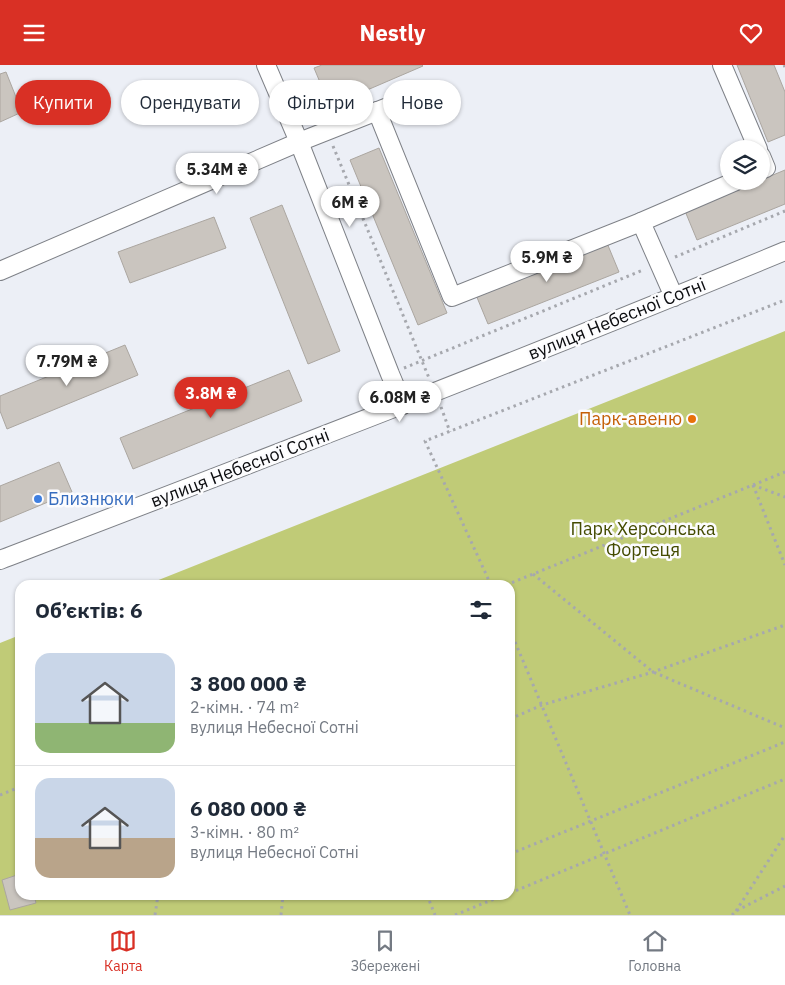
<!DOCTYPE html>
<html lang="uk">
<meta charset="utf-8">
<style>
:root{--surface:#fff;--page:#f6f6f7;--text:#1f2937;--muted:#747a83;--line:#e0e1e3;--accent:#d93025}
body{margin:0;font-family:"IBM Plex Sans",sans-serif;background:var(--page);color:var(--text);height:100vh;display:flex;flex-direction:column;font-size:19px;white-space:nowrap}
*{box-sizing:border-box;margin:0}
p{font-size:16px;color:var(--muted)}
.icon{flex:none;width:28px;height:28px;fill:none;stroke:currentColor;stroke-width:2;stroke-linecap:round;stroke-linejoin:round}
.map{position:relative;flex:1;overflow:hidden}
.side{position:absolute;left:15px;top:515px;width:500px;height:320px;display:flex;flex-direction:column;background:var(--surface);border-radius:15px;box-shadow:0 1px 4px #0004}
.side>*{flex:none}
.banner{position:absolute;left:15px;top:15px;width:500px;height:45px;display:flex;gap:10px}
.fabs{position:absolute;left:720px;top:75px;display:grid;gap:10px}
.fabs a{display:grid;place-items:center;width:50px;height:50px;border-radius:50%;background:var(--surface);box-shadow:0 1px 4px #0004;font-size:25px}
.price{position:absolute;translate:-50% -42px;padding:0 11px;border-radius:18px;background:#fff;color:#222;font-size:16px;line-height:32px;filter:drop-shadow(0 1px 2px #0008)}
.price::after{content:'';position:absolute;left:50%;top:30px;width:15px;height:11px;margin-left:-8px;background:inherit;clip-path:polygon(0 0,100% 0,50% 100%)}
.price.current{background:var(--accent);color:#fff}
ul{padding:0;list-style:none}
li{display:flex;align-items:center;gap:15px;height:125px;padding:0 20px}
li+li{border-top:1px solid var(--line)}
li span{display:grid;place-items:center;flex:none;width:140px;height:100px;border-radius:15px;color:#555}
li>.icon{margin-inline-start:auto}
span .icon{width:60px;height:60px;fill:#fffc;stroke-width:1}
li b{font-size:21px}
h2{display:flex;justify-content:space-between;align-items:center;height:60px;padding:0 20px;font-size:21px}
.pill{padding:0 18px;border-radius:22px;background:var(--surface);box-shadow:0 1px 4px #0004;font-size:18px;line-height:45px}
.pill.current{background:var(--accent);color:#fff}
header{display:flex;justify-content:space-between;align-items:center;height:65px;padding:0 20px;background:var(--accent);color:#fff;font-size:22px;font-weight:700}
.dock{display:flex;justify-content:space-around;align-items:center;height:70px;border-top:1px solid var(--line);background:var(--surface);font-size:14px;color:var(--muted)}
.dock a{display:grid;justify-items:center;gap:2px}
.dock .current{color:var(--accent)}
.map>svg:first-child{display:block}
.green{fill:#c0cb77}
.building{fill:#cac5bf;stroke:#aba6a0}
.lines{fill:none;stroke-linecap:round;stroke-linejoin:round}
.minor-casing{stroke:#7e8187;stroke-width:20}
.path{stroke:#a6a8ae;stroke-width:3;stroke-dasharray:2.5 4;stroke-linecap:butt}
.minor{stroke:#fff;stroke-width:18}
.food-dot{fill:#e8710a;stroke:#fcfcfe;stroke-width:2}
.shop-dot{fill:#3f7fe0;stroke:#fcfcfe;stroke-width:2}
.labels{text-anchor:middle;stroke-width:5;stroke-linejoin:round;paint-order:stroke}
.street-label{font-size:18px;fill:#0b0c0f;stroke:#fcfcfe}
.food-label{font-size:18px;fill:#c56008;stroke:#fcfcfe;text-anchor:end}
.shop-label{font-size:18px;fill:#366cbe;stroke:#fcfcfe;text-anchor:start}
.park-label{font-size:18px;fill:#444b01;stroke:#fcfcfe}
</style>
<header><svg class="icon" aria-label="menu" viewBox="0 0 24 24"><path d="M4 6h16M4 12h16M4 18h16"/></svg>Nestly<svg class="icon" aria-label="heart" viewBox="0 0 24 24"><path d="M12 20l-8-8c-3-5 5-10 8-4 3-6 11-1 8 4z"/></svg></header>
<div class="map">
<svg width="785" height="850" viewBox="0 0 785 850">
<rect width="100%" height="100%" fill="#eceff6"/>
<polygon class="green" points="785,266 785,850 0,850 0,578 20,570 20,830 510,830 510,520 146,520"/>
<g class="building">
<polygon points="322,0 422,0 423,1 330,41 314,3"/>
<polygon points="737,0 774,0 785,27 785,70 768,77"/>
<polygon points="6,7 22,47 0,57 0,9"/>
<polygon points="379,83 447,248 418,260 350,95"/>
<polygon points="785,105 785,139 697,175 685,146 757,116 761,116 761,115"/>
<polygon points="282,140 340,286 308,299 250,153"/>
<polygon points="214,152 226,183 130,218 118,187"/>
<polygon points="607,178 619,207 488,259 476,230"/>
<polygon points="125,280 138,310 7,364 0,346 0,331"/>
<polygon points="289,305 302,336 133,404 120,373"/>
<polygon points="59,397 72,427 0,457 0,421"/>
<polygon points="20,809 20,830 34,830 36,838 10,845 2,815"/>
</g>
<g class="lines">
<defs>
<g id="minor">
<polyline points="266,0 299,77 390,309 403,340"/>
<polyline points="722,0 758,84"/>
<polyline points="377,46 452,232 641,157"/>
<polyline points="761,91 766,103 761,105"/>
<polyline points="0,206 299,77 423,28"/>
<polyline points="674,232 641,157 736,116"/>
<path d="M0 495C263 394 525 294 785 186"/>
</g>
</defs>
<use href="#minor" class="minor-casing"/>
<g class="path">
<polyline points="784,0 785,2"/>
<polyline points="333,81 429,313"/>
<polyline points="675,192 785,146"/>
<polyline points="404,303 643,205"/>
<polyline points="441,342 450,367"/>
<polyline points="753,420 785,500"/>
<polyline points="753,420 785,432"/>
<polyline points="533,509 653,607 785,663"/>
<polyline points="491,520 425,376 785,235"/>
<polyline points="506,520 785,407"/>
<polyline points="510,565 630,850"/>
<polyline points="510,654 542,640 653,607 785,560"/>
<polyline points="0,730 20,722"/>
<polyline points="510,789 785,677"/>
<polyline points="510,828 785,714"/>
<polyline points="427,830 435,850"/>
<polyline points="736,846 785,770"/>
<polyline points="155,850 158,830"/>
<polyline points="281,850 283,830"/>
<polyline points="455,850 504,830"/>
<polyline points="732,850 736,846 785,821"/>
</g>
<use href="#minor" class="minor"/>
</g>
<circle class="food-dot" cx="692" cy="354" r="5"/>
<circle class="shop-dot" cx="38" cy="434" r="5"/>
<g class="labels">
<g class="street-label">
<text transform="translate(617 254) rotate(-22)" y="6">вулиця Небесної Сотні</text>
<text transform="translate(240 403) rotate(-21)" y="6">вулиця Небесної Сотні</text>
</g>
<g class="food-label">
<text x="682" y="360">Парк-авеню</text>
</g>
<g class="shop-label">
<text x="48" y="440">Близнюки</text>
</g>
<g class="park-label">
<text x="643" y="470">Парк Херсонська<tspan x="643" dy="21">Фортеця</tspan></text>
</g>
</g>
</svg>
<div class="fabs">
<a><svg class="icon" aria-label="layers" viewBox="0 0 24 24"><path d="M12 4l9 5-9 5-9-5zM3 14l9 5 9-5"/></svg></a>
</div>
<b class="price" style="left:217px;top:130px">5.34M ₴</b>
<b class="price" style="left:350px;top:163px">6M ₴</b>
<b class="price" style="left:547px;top:218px">5.9M ₴</b>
<b class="price" style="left:67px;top:322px">7.79M ₴</b>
<b class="price current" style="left:211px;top:354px">3.8M ₴</b>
<b class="price" style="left:400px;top:358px">6.08M ₴</b>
<div class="banner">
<a class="pill current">Купити</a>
<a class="pill">Орендувати</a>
<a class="pill">Фільтри</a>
<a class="pill">Нове</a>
</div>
<section class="side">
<h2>Об’єктів: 6<svg class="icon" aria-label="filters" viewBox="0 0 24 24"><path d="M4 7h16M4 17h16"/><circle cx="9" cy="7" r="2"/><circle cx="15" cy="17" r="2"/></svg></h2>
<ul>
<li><span style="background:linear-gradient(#c9d6e8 70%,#8fb573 0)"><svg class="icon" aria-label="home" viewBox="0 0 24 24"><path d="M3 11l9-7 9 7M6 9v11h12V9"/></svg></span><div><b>3 800 000 ₴</b><p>2-кімн. · 74 m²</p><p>вулиця Небесної Сотні</p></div></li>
<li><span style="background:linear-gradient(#c9d6e8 60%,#b9a48a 0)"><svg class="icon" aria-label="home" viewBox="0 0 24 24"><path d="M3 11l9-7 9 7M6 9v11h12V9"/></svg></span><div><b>6 080 000 ₴</b><p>3-кімн. · 80 m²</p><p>вулиця Небесної Сотні</p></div></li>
</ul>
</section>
</div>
<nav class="dock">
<a class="current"><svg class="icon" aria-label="map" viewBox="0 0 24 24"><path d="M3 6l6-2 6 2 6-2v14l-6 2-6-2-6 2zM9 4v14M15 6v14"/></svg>Карта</a>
<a><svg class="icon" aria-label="saved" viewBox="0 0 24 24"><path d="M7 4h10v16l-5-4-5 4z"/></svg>Збережені</a>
<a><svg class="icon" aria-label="home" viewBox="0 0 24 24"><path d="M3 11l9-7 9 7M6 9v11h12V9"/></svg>Головна</a>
</nav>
